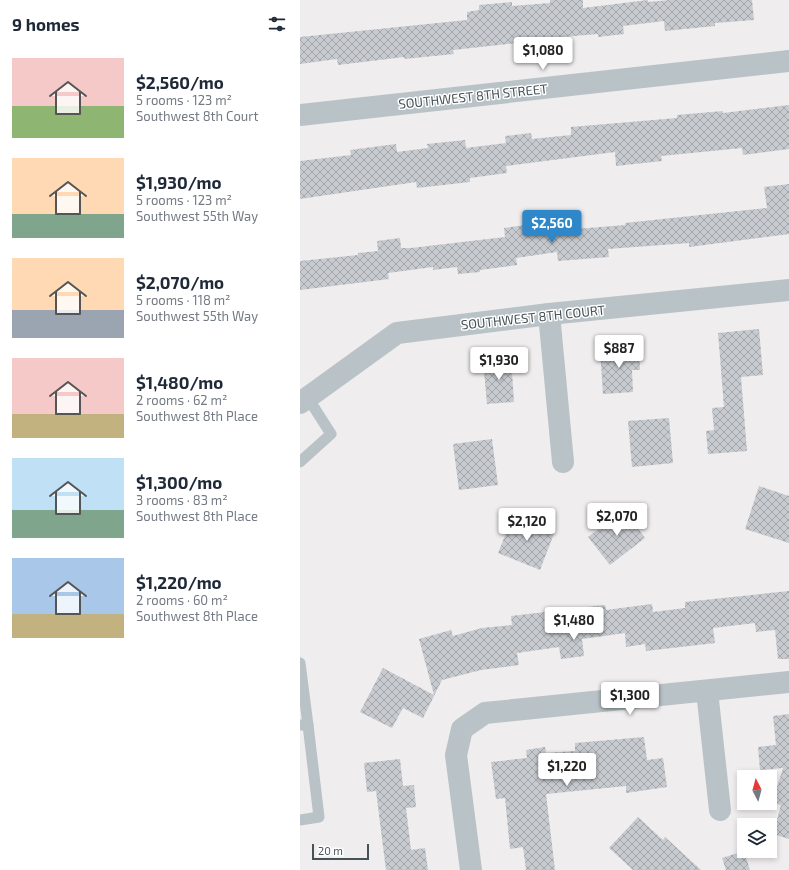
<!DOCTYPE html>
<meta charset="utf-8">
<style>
:root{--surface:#fff;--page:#f2f2f3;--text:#1f2937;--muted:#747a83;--accent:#2d87c8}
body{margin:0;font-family:"Exo 2",sans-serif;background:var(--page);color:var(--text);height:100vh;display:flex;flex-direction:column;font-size:15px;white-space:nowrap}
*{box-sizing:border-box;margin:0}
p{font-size:13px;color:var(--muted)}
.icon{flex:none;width:22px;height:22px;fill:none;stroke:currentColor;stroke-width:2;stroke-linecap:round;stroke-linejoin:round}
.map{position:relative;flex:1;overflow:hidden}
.side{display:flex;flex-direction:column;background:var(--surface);width:300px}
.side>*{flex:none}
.needle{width:26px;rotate:354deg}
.buttons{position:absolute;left:437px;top:770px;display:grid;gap:8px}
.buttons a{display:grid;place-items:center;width:40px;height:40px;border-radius:0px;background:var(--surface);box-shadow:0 2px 6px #0003;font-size:20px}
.scale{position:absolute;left:12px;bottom:10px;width:57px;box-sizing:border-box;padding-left:4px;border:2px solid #475257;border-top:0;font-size:11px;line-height:14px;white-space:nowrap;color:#475257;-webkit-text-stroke:3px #fff;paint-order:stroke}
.price{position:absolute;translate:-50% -34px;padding:0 9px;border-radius:4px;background:#fff;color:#222;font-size:13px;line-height:26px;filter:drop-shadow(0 1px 2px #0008)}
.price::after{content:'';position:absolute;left:50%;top:24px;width:12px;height:9px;margin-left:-6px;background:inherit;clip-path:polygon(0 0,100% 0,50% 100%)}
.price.active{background:var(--accent);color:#fff}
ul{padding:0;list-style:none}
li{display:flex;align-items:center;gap:12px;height:100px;padding:0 12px}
li span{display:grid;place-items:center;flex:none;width:112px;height:80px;border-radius:0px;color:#555}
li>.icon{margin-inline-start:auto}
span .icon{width:48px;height:48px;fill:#fffc;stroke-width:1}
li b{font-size:17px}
h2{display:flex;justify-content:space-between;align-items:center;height:48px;padding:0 12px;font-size:17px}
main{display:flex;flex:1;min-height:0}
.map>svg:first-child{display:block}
.building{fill:url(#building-cross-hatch)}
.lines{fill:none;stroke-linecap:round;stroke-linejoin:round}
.service{stroke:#b9c3c7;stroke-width:11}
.minor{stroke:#b9c3c7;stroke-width:22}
.labels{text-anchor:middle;stroke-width:3;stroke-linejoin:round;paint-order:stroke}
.street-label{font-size:13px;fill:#475257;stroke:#fff}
</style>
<main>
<section class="side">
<h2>9 homes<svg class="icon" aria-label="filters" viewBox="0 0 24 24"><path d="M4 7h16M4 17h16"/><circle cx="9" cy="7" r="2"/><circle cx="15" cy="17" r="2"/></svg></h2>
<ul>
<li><span style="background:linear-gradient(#f6c9c9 60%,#8fb573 0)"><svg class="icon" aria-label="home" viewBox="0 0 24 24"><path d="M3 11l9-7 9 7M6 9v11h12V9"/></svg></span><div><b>$2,560/mo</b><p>5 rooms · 123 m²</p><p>Southwest 8th Court</p></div></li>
<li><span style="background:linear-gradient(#ffd9b3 70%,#7fa58c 0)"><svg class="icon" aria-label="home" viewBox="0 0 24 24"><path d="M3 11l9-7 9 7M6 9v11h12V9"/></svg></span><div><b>$1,930/mo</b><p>5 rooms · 123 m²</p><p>Southwest 55th Way</p></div></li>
<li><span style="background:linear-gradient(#ffd9b3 65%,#9aa5b1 0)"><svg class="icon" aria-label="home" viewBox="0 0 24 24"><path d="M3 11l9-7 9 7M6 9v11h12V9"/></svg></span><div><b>$2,070/mo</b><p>5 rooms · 118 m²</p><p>Southwest 55th Way</p></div></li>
<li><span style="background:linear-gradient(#f6c9c9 70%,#c2b280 0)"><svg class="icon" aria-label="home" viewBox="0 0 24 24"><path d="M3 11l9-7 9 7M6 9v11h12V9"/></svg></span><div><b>$1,480/mo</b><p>2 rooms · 62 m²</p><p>Southwest 8th Place</p></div></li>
<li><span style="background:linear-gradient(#bfe0f5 65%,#7fa58c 0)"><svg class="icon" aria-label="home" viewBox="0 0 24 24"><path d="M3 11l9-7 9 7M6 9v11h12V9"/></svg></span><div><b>$1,300/mo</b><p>3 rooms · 83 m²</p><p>Southwest 8th Place</p></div></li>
<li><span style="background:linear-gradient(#a9c7e8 70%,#c2b280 0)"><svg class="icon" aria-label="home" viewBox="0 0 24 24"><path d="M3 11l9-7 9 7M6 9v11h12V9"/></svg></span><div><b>$1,220/mo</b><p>2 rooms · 60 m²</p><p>Southwest 8th Place</p></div></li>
</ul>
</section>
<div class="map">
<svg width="489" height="870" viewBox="0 0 489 870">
<defs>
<pattern id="building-cross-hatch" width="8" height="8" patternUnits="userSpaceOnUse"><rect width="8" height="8" fill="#c7cbcf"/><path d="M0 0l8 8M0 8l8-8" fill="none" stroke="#a3a7ab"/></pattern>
</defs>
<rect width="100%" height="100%" fill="#efeded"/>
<g class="building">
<polygon points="250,0 283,0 283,8 348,0 348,2 370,0 452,0 454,20 415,23 415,26 365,31 364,21 323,26 324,34 298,37 298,34 215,41 216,43 153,50 154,54 104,59 104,57 38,65 37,59 0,64 0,37 167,20 167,12 179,10 179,5 212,2 212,6 250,3"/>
<polygon points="489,105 489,149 443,155 442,148 361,156 362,161 316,166 315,152 206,166 207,173 170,178 170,182 117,188 116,182 0,199 0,161 51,155 50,150 96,144 97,152 128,148 127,144 165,140 166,148 206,143 205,136 231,133 232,139 271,135 271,127 377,118 377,115 423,111 423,113"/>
<polygon points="489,184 489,234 389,247 389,243 308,249 309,257 258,261 257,252 216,258 217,265 180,270 180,272 158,274 157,267 133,270 133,267 88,273 89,279 0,290 0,261 58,255 58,253 78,251 77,241 100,238 101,248 111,248 205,237 204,228 239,223 240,232 325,225 325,223 467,208 464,187"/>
<polygon points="459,329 463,375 441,377 447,451 408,454 406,431 414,430 412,408 424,407 418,333"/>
<polygon points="339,347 340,370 332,370 333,392 303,394 300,349"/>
<polygon points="211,357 214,402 187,404 183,360"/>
<polygon points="369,418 373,463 332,467 328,421"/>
<polygon points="192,439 198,485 159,490 153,444"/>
<polygon points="459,486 489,496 489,543 445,529"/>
<polygon points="324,510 345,538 310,565 288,537"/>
<polygon points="214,514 255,531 240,570 198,553"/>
<polygon points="489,591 489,659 478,659 475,630 456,632 455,623 413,628 415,643 346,651 345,644 326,647 325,633 282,639 284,656 261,659 259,647 217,653 219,665 181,670 142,680 123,718 103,708 92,728 60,712 83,668 134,695 119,639 151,630 153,636 182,628 212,625 211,616 305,605 306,610 352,604 353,612 385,608 385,602"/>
<polygon points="489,714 489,839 473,834 481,805 472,803 483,768 460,770 458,747 476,745 473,716"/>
<polygon points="344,737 347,760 363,758 367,787 326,793 326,786 246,794 255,870 226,870 223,847 210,849 205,798 196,799 191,762 227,758 226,750 245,747 246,753 275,751 275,743"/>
<polygon points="100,759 103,786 114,785 116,807 106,808 111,850 125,848 128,870 86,870 76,791 67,792 64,763"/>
<polygon points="338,817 363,840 365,837 401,870 333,870 309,848"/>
<polygon points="444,851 450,870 426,870 422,858"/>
</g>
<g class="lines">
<g class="service">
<polyline points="0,462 31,434 8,398"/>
<polyline points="0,663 8,725 0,725"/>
<polyline points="0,820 19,817 8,725"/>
</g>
<g class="minor">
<polyline points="0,115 489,61"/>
<polyline points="249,314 263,462"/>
<polyline points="0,403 97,333 249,314 489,290"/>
<polyline points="407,691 420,810"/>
<polyline points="171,870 156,755 162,729 185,713 489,682"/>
</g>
</g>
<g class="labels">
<g class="street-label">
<text transform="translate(173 96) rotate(-6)" y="5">SOUTHWEST 8TH STREET</text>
<text transform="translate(233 317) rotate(-6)" y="5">SOUTHWEST 8TH COURT</text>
</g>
</g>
</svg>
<div class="buttons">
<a><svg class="needle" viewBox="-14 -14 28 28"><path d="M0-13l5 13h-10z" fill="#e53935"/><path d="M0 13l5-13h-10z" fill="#747a83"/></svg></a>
<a><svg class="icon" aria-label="layers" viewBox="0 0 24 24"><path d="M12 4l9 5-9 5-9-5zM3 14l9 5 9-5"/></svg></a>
</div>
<div class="scale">20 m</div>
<b class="price" style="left:243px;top:71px">$1,080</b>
<b class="price active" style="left:252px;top:244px">$2,560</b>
<b class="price" style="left:319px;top:369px">$887</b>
<b class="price" style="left:199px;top:381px">$1,930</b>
<b class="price" style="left:317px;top:537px">$2,070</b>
<b class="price" style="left:227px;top:542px">$2,120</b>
<b class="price" style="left:274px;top:641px">$1,480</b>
<b class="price" style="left:330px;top:716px">$1,300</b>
<b class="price" style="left:267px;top:787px">$1,220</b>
</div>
</main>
